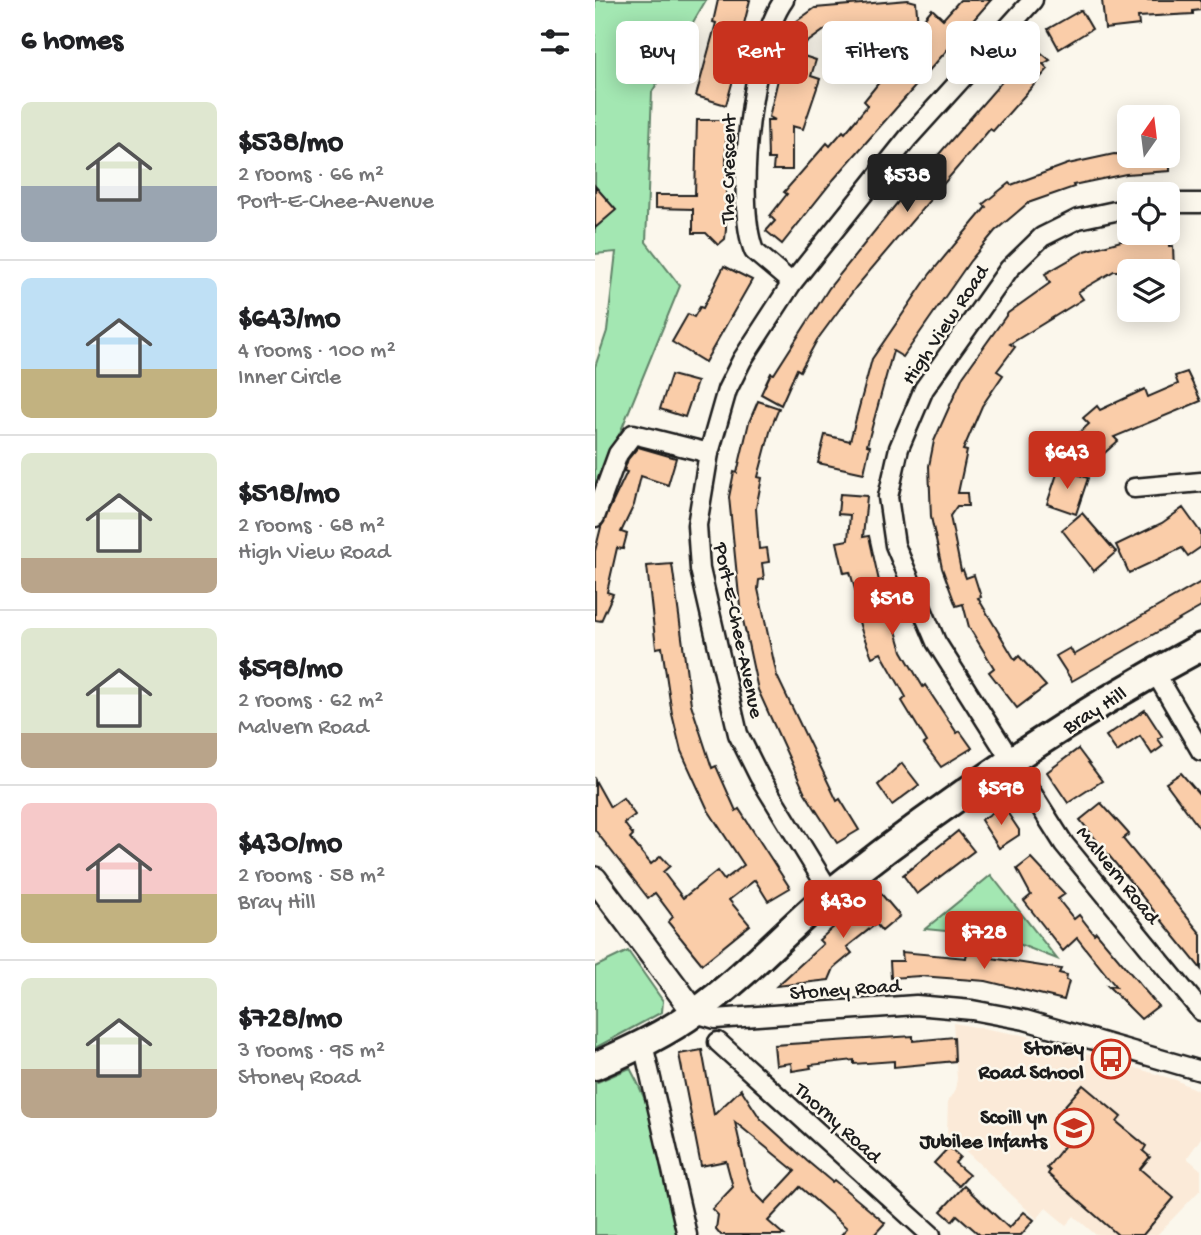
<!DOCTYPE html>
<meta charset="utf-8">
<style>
:root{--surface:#fff;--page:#f6f6f6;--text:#202124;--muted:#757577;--line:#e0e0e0;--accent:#c8321e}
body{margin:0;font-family:"Gochi Hand",sans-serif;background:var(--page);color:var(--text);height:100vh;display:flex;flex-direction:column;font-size:26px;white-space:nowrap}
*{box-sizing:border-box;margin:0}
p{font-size:23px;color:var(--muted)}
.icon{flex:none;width:38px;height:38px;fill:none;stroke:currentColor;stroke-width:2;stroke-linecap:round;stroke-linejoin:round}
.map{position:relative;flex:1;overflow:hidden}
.details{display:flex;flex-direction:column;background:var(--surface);width:595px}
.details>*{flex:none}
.banner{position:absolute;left:21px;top:21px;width:480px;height:63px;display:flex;gap:14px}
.needle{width:46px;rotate:14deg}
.tools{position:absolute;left:522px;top:105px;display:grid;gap:14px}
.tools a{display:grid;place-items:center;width:63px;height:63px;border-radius:10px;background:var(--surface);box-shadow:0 4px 18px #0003;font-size:35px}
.price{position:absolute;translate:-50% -60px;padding:0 16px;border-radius:7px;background:var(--accent);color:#fff;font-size:23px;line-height:46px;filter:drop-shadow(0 2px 4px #0008)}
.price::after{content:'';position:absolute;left:50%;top:42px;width:21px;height:16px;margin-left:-10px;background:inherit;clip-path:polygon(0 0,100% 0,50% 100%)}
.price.on{background:#222;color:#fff}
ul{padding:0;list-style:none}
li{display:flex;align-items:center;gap:21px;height:175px;padding:0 21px}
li+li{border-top:2px solid var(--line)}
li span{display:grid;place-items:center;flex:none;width:196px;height:140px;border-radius:10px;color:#555}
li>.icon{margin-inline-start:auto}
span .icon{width:84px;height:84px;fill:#fffc;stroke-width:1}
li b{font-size:30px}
h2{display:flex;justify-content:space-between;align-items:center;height:84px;padding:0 21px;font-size:30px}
.tag{padding:0 24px;border-radius:10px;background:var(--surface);box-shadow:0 4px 18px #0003;font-size:24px;line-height:63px}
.tag.on{background:var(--accent);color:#fff}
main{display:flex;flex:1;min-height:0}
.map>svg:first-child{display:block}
.built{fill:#fbead8}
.green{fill:#a3e7b2;stroke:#608267;stroke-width:2}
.building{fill:#facda9;stroke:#1c1c1c;stroke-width:2;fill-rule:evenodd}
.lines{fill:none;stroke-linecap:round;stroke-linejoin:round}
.minor-casing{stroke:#1c1c1c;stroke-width:23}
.major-casing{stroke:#1c1c1c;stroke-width:28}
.highway-casing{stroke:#1c1c1c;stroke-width:32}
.minor{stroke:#fbf7ec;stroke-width:18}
.major{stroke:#fbf7ec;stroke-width:23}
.highway{stroke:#fbf7ec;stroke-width:26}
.labels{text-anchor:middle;stroke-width:5;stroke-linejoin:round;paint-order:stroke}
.street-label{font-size:21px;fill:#1c1c1c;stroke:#fbf7ec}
.poi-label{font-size:21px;font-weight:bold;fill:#1c1c1c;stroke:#fbf7ec;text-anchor:end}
</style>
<main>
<section class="details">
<h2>6 homes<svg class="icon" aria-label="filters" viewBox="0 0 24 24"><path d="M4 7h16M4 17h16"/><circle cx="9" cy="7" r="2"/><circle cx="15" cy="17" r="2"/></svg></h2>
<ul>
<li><span style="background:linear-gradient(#dfe7d0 60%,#9aa5b1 0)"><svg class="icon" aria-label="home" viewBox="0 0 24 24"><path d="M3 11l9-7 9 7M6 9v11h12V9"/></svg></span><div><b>$538/mo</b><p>2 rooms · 66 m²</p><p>Port-E-Chee-Avenue</p></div></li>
<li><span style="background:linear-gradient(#bfe0f5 65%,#c2b280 0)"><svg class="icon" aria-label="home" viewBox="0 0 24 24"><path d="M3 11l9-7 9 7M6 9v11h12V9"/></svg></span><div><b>$643/mo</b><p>4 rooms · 100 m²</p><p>Inner Circle</p></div></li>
<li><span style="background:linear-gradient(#dfe7d0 75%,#b9a48a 0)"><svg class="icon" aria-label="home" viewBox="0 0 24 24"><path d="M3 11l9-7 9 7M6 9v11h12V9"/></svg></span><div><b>$518/mo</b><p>2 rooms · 68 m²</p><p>High View Road</p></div></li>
<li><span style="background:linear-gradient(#dfe7d0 75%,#b9a48a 0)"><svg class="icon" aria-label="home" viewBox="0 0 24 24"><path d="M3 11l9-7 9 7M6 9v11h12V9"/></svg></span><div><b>$598/mo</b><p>2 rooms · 62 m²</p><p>Malvern Road</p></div></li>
<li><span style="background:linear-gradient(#f6c9c9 65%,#c2b280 0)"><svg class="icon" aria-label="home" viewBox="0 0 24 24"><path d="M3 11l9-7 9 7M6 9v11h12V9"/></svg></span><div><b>$430/mo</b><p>2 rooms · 58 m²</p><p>Bray Hill</p></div></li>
<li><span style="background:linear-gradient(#dfe7d0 65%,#b9a48a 0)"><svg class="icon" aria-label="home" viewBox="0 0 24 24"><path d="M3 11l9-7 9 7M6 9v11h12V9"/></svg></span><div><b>$728/mo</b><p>3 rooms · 95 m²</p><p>Stoney Road</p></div></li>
</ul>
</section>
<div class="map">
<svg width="606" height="1235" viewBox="0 0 606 1235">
<rect width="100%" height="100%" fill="#fbf7ec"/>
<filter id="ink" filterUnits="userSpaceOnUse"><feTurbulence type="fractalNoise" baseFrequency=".0143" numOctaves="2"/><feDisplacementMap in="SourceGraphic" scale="14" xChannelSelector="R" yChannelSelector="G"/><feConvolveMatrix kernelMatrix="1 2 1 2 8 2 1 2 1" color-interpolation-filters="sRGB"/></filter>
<g filter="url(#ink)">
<polygon class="built" points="358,1023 433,1036 581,1080 606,1092 606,1138 592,1158 606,1170 606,1189 562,1235 501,1235 479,1216 471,1225 451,1208 442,1219 352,1133 353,1099 359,1094 362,1079"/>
<g class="green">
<polygon points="0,0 111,0 57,92 51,242 85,286 0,494 0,367 12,331 21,252 0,254"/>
<polygon points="396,875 462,959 403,936 330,929"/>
<polygon points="33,951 68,1001 67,1012 0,1048 0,967"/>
<path d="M35 1068C63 1117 71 1180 82 1235H0V1083Z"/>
</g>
<g class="building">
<polygon points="123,0 155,0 146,36 150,37 131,105 101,96 121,23 118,22"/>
<polygon points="313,0 321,2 323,25 337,9 348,19 365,0 396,0 239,179 187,244 171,231 180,221 175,216 192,194 189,192 232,143 235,146 248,131 250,133 273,105 269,101 327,29 263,35 258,33 258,26 231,29 210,44 198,27 199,23 220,8"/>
<polygon points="507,0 606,0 606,10 598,11 598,14 543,17 544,25 510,29"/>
<polygon points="486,10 497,29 464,49 453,29"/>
<polygon points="438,46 455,60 448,64 453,69 398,131 395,129 261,287 222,340 205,371 202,369 186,405 166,394 176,373 179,374 234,288 311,192"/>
<polygon points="190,50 221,60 216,76 225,79 208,129 197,126 197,170 178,170 179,159 173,159 172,120 180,120 174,117"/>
<polygon points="102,120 131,120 131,229 130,239 123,245 111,233 98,233 98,209 60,208 60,195 100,195"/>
<polygon points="519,154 575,156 575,171 531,174 478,185 479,187 433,203 400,231 375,261 308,357 298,351 272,445 275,446 269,473 223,463 230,435 255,441 277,359 335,274 391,207 388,204 414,183 416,185 473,164"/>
<polygon points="0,186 21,210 0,228"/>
<polygon points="561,236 561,239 574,238 574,246 578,246 579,271 519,271 483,292 488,299 415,344 420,347 402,371 408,375 387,406 368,450 372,451 363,493 372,493 373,506 362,506 355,516 366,571 368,570 371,578 379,575 386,597 383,598 420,660 424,656 451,686 422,708 394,672 399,668 374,627 368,604 361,606 347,568 336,517 334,466 339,441 368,376 413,313 455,283 450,274 490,251 537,238"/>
<polygon points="129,266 157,280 110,362 77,342 93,314 99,317 105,307 108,308"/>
<polygon points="592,372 606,401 519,437 523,441 496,465 474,442 494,424 488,418 502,406 505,410 550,389 553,397 583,384 580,376"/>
<polygon points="76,375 102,382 90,417 65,409"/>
<polygon points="163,401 184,408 176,428 163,477 167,478 161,508 164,549 172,548 174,562 167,563 169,579 164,580 163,589 182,676 242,801 245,799 264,830 242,843 210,793 163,690 145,606 134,497 139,472 142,473 154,422"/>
<polygon points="43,447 81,458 73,485 46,476 39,505 26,532 32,534 28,549 22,548 12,592 18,594 6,621 0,620 0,551 6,527 32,472 29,471 33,459"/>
<polygon points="464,468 493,478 481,514 452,504"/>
<polygon points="245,494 272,496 268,537 274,536 293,622 298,620 307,651 328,687 330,685 362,733 365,731 377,748 346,767 329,744 332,742 307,701 311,697 286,653 277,657 267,632 262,615 267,614 255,572 249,573 242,542 253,540 255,515 243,514"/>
<polygon points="588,508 606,533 606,547 593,556 587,548 534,573 521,545 567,523"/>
<polygon points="487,513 521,552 499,571 467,530"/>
<polygon points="77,564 96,704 117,768 121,766 141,811 144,809 195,888 173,901 160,880 134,900 155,925 107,964 73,922 78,917 60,893 53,898 0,830 0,780 15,807 28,798 40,815 29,823 38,835 35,838 56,864 66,856 75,866 68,872 88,898 122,871 129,880 149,865 113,810 86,751 77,714 67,647 61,648 52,566"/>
<polygon points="606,582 606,607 477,681 461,656 475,648 479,655"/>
<polygon points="550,710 567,736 563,739 568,746 557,754 545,736 522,752 511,736"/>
<polygon points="483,749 507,781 473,803 452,772"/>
<polygon points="307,763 324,785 297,805 283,785"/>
<polygon points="586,773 606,796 606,830 571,783"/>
<polygon points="506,803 534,834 528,839 606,934 606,969 485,820"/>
<polygon points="408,806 424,830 424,835 404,848 386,820"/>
<polygon points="363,831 379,851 322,894 308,875"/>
<polygon points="436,858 470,894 463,899 479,919 484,915 499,934 501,932 563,1006 546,1019 513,986 521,987 482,938 468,951 429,901 436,895 422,869"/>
<polygon points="282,889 305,916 287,931 281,924 252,947 257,953 239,968 234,980 182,986 228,944 224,940"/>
<polygon points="388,941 396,953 396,958 466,969 464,973 472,975 471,980 474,981 469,1000 391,981 325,976 296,978 295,961 308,961 307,952 371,958 373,947 381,948"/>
<polygon points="318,1036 318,1041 359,1037 360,1061 299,1067 299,1061 259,1064 259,1060 215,1065 216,1068 197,1071 196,1063 181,1065 179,1045"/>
<path d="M107 1050 119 1115 146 1089 165 1118 212 1161 237 1182 239 1180 290 1223 279 1235H246L252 1228 205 1187 173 1221 189 1235H126L121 1229 123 1215 117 1209 138 1187 131 1161 106 1166 84 1054ZM140 1122 200 1171 170 1203 158 1191 152 1175Z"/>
<polygon points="488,1085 526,1117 522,1122 551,1146 548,1151 555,1157 545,1169 579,1198 548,1235 523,1235 453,1174 455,1171 452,1168 478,1135 459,1118"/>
<polygon points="354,1147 365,1157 360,1163 374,1175 364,1186 339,1163"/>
<polygon points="369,1186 414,1228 429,1212 439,1220 426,1235 385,1235 362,1215 357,1221 346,1211"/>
</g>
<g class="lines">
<defs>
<g id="minor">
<path d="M189 0C157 44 139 201 159 251L197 283"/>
<polyline points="572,203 606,203"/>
<polyline points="534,208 483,219 447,237 414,269 329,389 304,448 293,497 300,545 341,642 469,844 606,1011"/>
<polyline points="539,488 606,482"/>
<polyline points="0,517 23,454 38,434 114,453"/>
<polyline points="560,672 606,751"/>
<polyline points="235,892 164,776 143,734 105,569 102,525 114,453 132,390 147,360 197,283 313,138 438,0"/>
<polyline points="100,1013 120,1019 321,1005 377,1010 430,1020 606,1071"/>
<polyline points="123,1042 336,1235"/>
<polyline points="48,1044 92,1235"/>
</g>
<polyline id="major" points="0,879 100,1013"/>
<path id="highway" d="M0 1066C35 1050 71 1034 102 1011 155 973 198 922 249 882 361 794 480 714 606 647"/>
</defs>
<use href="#minor" class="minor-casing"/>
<use href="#major" class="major-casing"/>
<use href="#highway" class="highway-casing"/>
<use href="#minor" class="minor"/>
<use href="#major" class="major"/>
<use href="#highway" class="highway"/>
</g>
</g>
<defs>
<symbol id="bus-ring" viewBox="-11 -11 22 22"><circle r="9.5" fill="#fbf7ec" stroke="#c8321e" stroke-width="1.5"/><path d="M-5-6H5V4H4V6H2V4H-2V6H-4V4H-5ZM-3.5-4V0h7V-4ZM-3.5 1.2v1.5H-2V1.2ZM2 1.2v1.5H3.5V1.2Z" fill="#c8321e"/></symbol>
<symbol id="school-ring" viewBox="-11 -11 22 22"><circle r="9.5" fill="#fbf7ec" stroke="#c8321e" stroke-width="1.5"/><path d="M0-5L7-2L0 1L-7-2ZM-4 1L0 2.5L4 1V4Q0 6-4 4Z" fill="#c8321e"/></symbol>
</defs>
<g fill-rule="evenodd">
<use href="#bus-ring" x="494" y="1037" width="44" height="44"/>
<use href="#school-ring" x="457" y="1106" width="44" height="44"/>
</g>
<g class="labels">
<g class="street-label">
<text transform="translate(132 169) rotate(-89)" y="7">The Crescent</text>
<text transform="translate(349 324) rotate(-56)" y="7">High View Road</text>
<text transform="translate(145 630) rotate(78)" y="7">Port-E-Chee-Avenue</text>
<text transform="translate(499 709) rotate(-32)" y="7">Bray Hill</text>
<text transform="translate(524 874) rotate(51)" y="7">Malvern Road</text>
<text transform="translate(250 988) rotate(-4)" y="7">Stoney Road</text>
<text transform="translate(244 1122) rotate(42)" y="7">Thorny Road</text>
</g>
<g class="poi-label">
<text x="489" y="1054">Stoney<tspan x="489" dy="24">Road School</tspan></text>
<text x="452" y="1123">Scoill yn<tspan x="452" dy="24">Jubilee Infants</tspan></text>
</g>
</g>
</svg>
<div class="tools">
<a><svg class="needle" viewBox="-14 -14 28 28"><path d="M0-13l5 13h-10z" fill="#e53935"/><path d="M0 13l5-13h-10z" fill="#757577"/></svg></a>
<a><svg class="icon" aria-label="locate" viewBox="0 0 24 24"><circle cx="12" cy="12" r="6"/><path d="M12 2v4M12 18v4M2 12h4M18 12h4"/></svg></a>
<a><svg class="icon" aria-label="layers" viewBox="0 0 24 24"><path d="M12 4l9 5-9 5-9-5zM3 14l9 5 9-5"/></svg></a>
</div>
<b class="price on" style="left:312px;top:214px">$538</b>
<b class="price" style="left:472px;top:491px">$643</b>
<b class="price" style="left:297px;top:637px">$518</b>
<b class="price" style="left:406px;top:827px">$598</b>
<b class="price" style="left:248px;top:940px">$430</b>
<b class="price" style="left:389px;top:971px">$728</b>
<div class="banner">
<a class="tag">Buy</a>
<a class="tag on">Rent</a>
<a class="tag">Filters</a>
<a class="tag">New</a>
</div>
</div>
</main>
